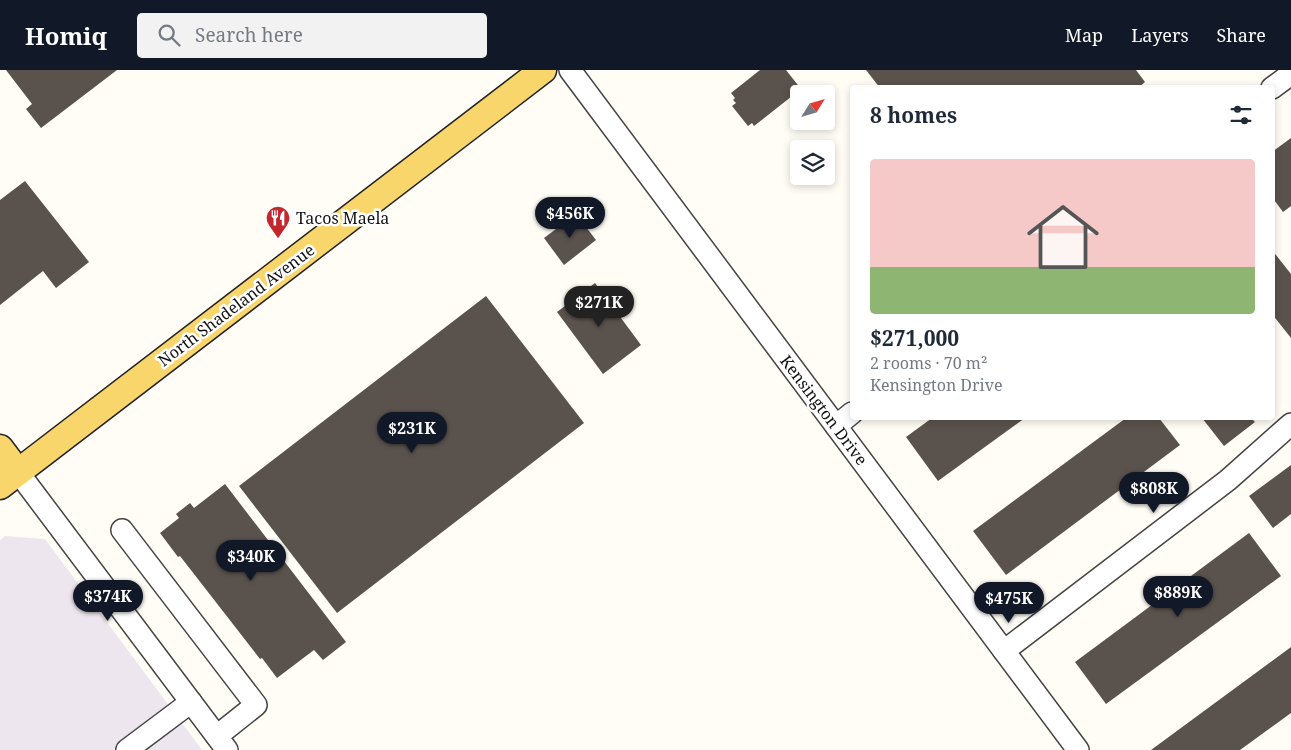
<!DOCTYPE html>
<meta charset="utf-8">
<style>
:root{--surface:#fff;--page:#f2f2f3;--text:#1f2937;--muted:#747a83;--accent:#111827}
body{margin:0;font-family:"Noto Serif",serif;background:var(--page);color:var(--text);height:100vh;display:flex;flex-direction:column;font-size:19px;white-space:nowrap}
*{box-sizing:border-box;margin:0}
p{font-size:16px;color:var(--muted)}
.icon{flex:none;width:28px;height:28px;fill:none;stroke:currentColor;stroke-width:2;stroke-linecap:round;stroke-linejoin:round}
.map{position:relative;flex:1;overflow:hidden}
.panel{position:absolute;left:850px;top:15px;width:425px;height:335px;display:flex;flex-direction:column;background:var(--surface);border-radius:5px;box-shadow:0 2px 8px #0003}
.panel>*{flex:none}
.needle{width:32px;rotate:53deg}
.buttons{position:absolute;left:790px;top:15px;display:grid;gap:10px}
.buttons a{display:grid;place-items:center;width:45px;height:45px;border-radius:5px;background:var(--surface);box-shadow:0 2px 8px #0003;font-size:25px}
.price{position:absolute;translate:-50% -42px;padding:0 11px;border-radius:18px;background:var(--accent);color:#fff;font-size:16px;line-height:32px;filter:drop-shadow(0 1px 2px #0008)}
.price::after{content:'';position:absolute;left:50%;top:30px;width:15px;height:11px;margin-left:-8px;background:inherit;clip-path:polygon(0 0,100% 0,50% 100%)}
.price.active{background:#222;color:#fff}
ul{padding:0;list-style:none}
li{display:grid;align-content:center;gap:10px;height:265px;padding:0 20px}
li span{display:grid;place-items:center;height:155px;border-radius:5px;color:#555}
li>.icon{margin-inline-start:auto}
span .icon{width:90px;height:90px;fill:#fffc;stroke-width:1}
li b{font-size:21px}
h2{display:flex;justify-content:space-between;align-items:center;height:60px;padding:0 20px;font-size:21px}
header{display:flex;align-items:center;gap:30px;box-sizing:border-box;height:70px;padding:0 25px;background:var(--accent);color:#fff}
header strong{font-size:24px}
nav{display:flex;gap:28px;margin-inline-start:auto;font-size:18px}
.search{width:350px;height:45px;background:var(--page);display:flex;align-items:center;gap:12px;box-sizing:border-box;padding:0 18px;border-radius:5px;color:var(--muted);font-size:19px}
.map>svg:first-child{display:block}
.industrial{fill:#eee6ef}
.building{fill:#5a524d}
.lines{fill:none;stroke-linecap:round;stroke-linejoin:round}
.minor-casing{stroke:#444;stroke-width:24}
.major-casing{stroke:#222;stroke-width:29}
.minor{stroke:#fff;stroke-width:21}
.major{stroke:#f9d66b;stroke-width:26}
.labels{text-anchor:middle;stroke-width:5;stroke-linejoin:round;paint-order:stroke}
.poi-label{font-size:16px;fill:#111;stroke:#fff;text-anchor:start}
.street-label{font-size:16px;fill:#111;stroke:#fff}
</style>
<header>
<strong>Homiq</strong>
<div class="search"><svg class="icon" aria-label="search" viewBox="0 0 24 24"><circle cx="10" cy="10" r="6"/><path d="M15 15l6 6"/></svg>Search here</div>
<nav><a>Map</a><a>Layers</a><a>Share</a></nav>
</header>
<div class="map">
<svg width="1291" height="680" viewBox="0 0 1291 680">
<rect width="100%" height="100%" fill="#fffdf5"/>
<polygon class="industrial" points="5,466 45,469 202,680 0,680 0,470"/>
<g class="building">
<polygon points="6,0 117,0 41,58 26,39 32,34"/>
<polygon points="760,0 786,0 801,19 754,56 752,53 748,56 732,36 736,33 733,30 735,28 731,23"/>
<polygon points="866,0 1136,0 1145,12 1138,18 880,18"/>
<polygon points="1291,68 1291,136 1283,142 1272,127 1272,82"/>
<polygon points="25,111 89,192 56,218 43,201 0,235 0,130"/>
<polygon points="576,144 596,170 564,195 544,168"/>
<polygon points="1272,180 1291,204 1291,268 1272,244"/>
<polygon points="595,213 641,275 603,304 557,242"/>
<polygon points="486,226 584,353 337,543 239,416"/>
<polygon points="932,348 1025,348 938,411 906,367"/>
<polygon points="1126,348 1159,348 1180,375 1006,505 973,461"/>
<polygon points="1202,348 1251,348 1255,352 1224,376"/>
<polygon points="1291,395 1291,444 1273,458 1249,426"/>
<polygon points="225,414 346,572 323,590 314,580 277,608 262,588 260,589 180,486 178,487 160,463 179,448 176,444 190,433 194,438"/>
<polygon points="1249,463 1281,506 1106,634 1075,592"/>
<polygon points="1291,577 1291,643 1240,680 1151,680"/>
</g>
<g class="lines">
<defs>
<g id="minor">
<polyline points="570,0 1078,680"/>
<polyline points="1272,18 1291,4"/>
<polyline points="836,356 852,343"/>
<polyline points="18,402 227,680"/>
<polyline points="122,460 256,635 217,666"/>
<polyline points="1004,581 1228,410 1291,354"/>
<polyline points="127,680 191,632"/>
</g>
<g id="major">
<polyline points="0,378 18,402"/>
<polyline points="0,416 543,0"/>
</g>
</defs>
<use href="#minor" class="minor-casing"/>
<use href="#major" class="major-casing"/>
<use href="#minor" class="minor"/>
<use href="#major" class="major"/>
</g>
<defs>
<symbol id="restaurant-pin" viewBox="-11 -11 22 30"><path d="M0 17L-7.5 6A9.5 9.5 0 1 1 7.5 6Z" fill="#c4262e" stroke="#fff"/><path d="M-5-6h1v4h1v-4h1v4h1v-4h1v5L-1.5 .5V6h-2V.5L-5-1ZM5-6V6H3V1.5H1.5Q1.5-4 5-6Z" fill="#fff"/></symbol>
</defs>
<g fill-rule="evenodd">
<use href="#restaurant-pin" x="264" y="134" width="28" height="38"/>
</g>
<g class="labels">
<g class="poi-label">
<text x="296" y="154">Tacos Maela</text>
</g>
<g class="street-label">
<text transform="translate(236 235) rotate(-37)" y="6">North Shadeland Avenue</text>
<text transform="translate(824 340) rotate(53)" y="6">Kensington Drive</text>
</g>
</g>
</svg>
<div class="buttons">
<a><svg class="needle" viewBox="-14 -14 28 28"><path d="M0-13l5 13h-10z" fill="#e53935"/><path d="M0 13l5-13h-10z" fill="#747a83"/></svg></a>
<a><svg class="icon" aria-label="layers" viewBox="0 0 24 24"><path d="M12 4l9 5-9 5-9-5zM3 14l9 5 9-5"/></svg></a>
</div>
<b class="price" style="left:570px;top:169px">$456K</b>
<b class="price active" style="left:599px;top:258px">$271K</b>
<b class="price" style="left:412px;top:384px">$231K</b>
<b class="price" style="left:1154px;top:444px">$808K</b>
<b class="price" style="left:251px;top:512px">$340K</b>
<b class="price" style="left:1178px;top:548px">$889K</b>
<b class="price" style="left:108px;top:552px">$374K</b>
<b class="price" style="left:1009px;top:554px">$475K</b>
<section class="panel">
<h2>8 homes<svg class="icon" aria-label="filters" viewBox="0 0 24 24"><path d="M4 7h16M4 17h16"/><circle cx="9" cy="7" r="2"/><circle cx="15" cy="17" r="2"/></svg></h2>
<ul>
<li><span style="background:linear-gradient(#f6c9c9 70%,#8fb573 0)"><svg class="icon" aria-label="home" viewBox="0 0 24 24"><path d="M3 11l9-7 9 7M6 9v11h12V9"/></svg></span><div><b>$271,000</b><p>2 rooms · 70 m²</p><p>Kensington Drive</p></div></li>
</ul>
</section>
</div>
